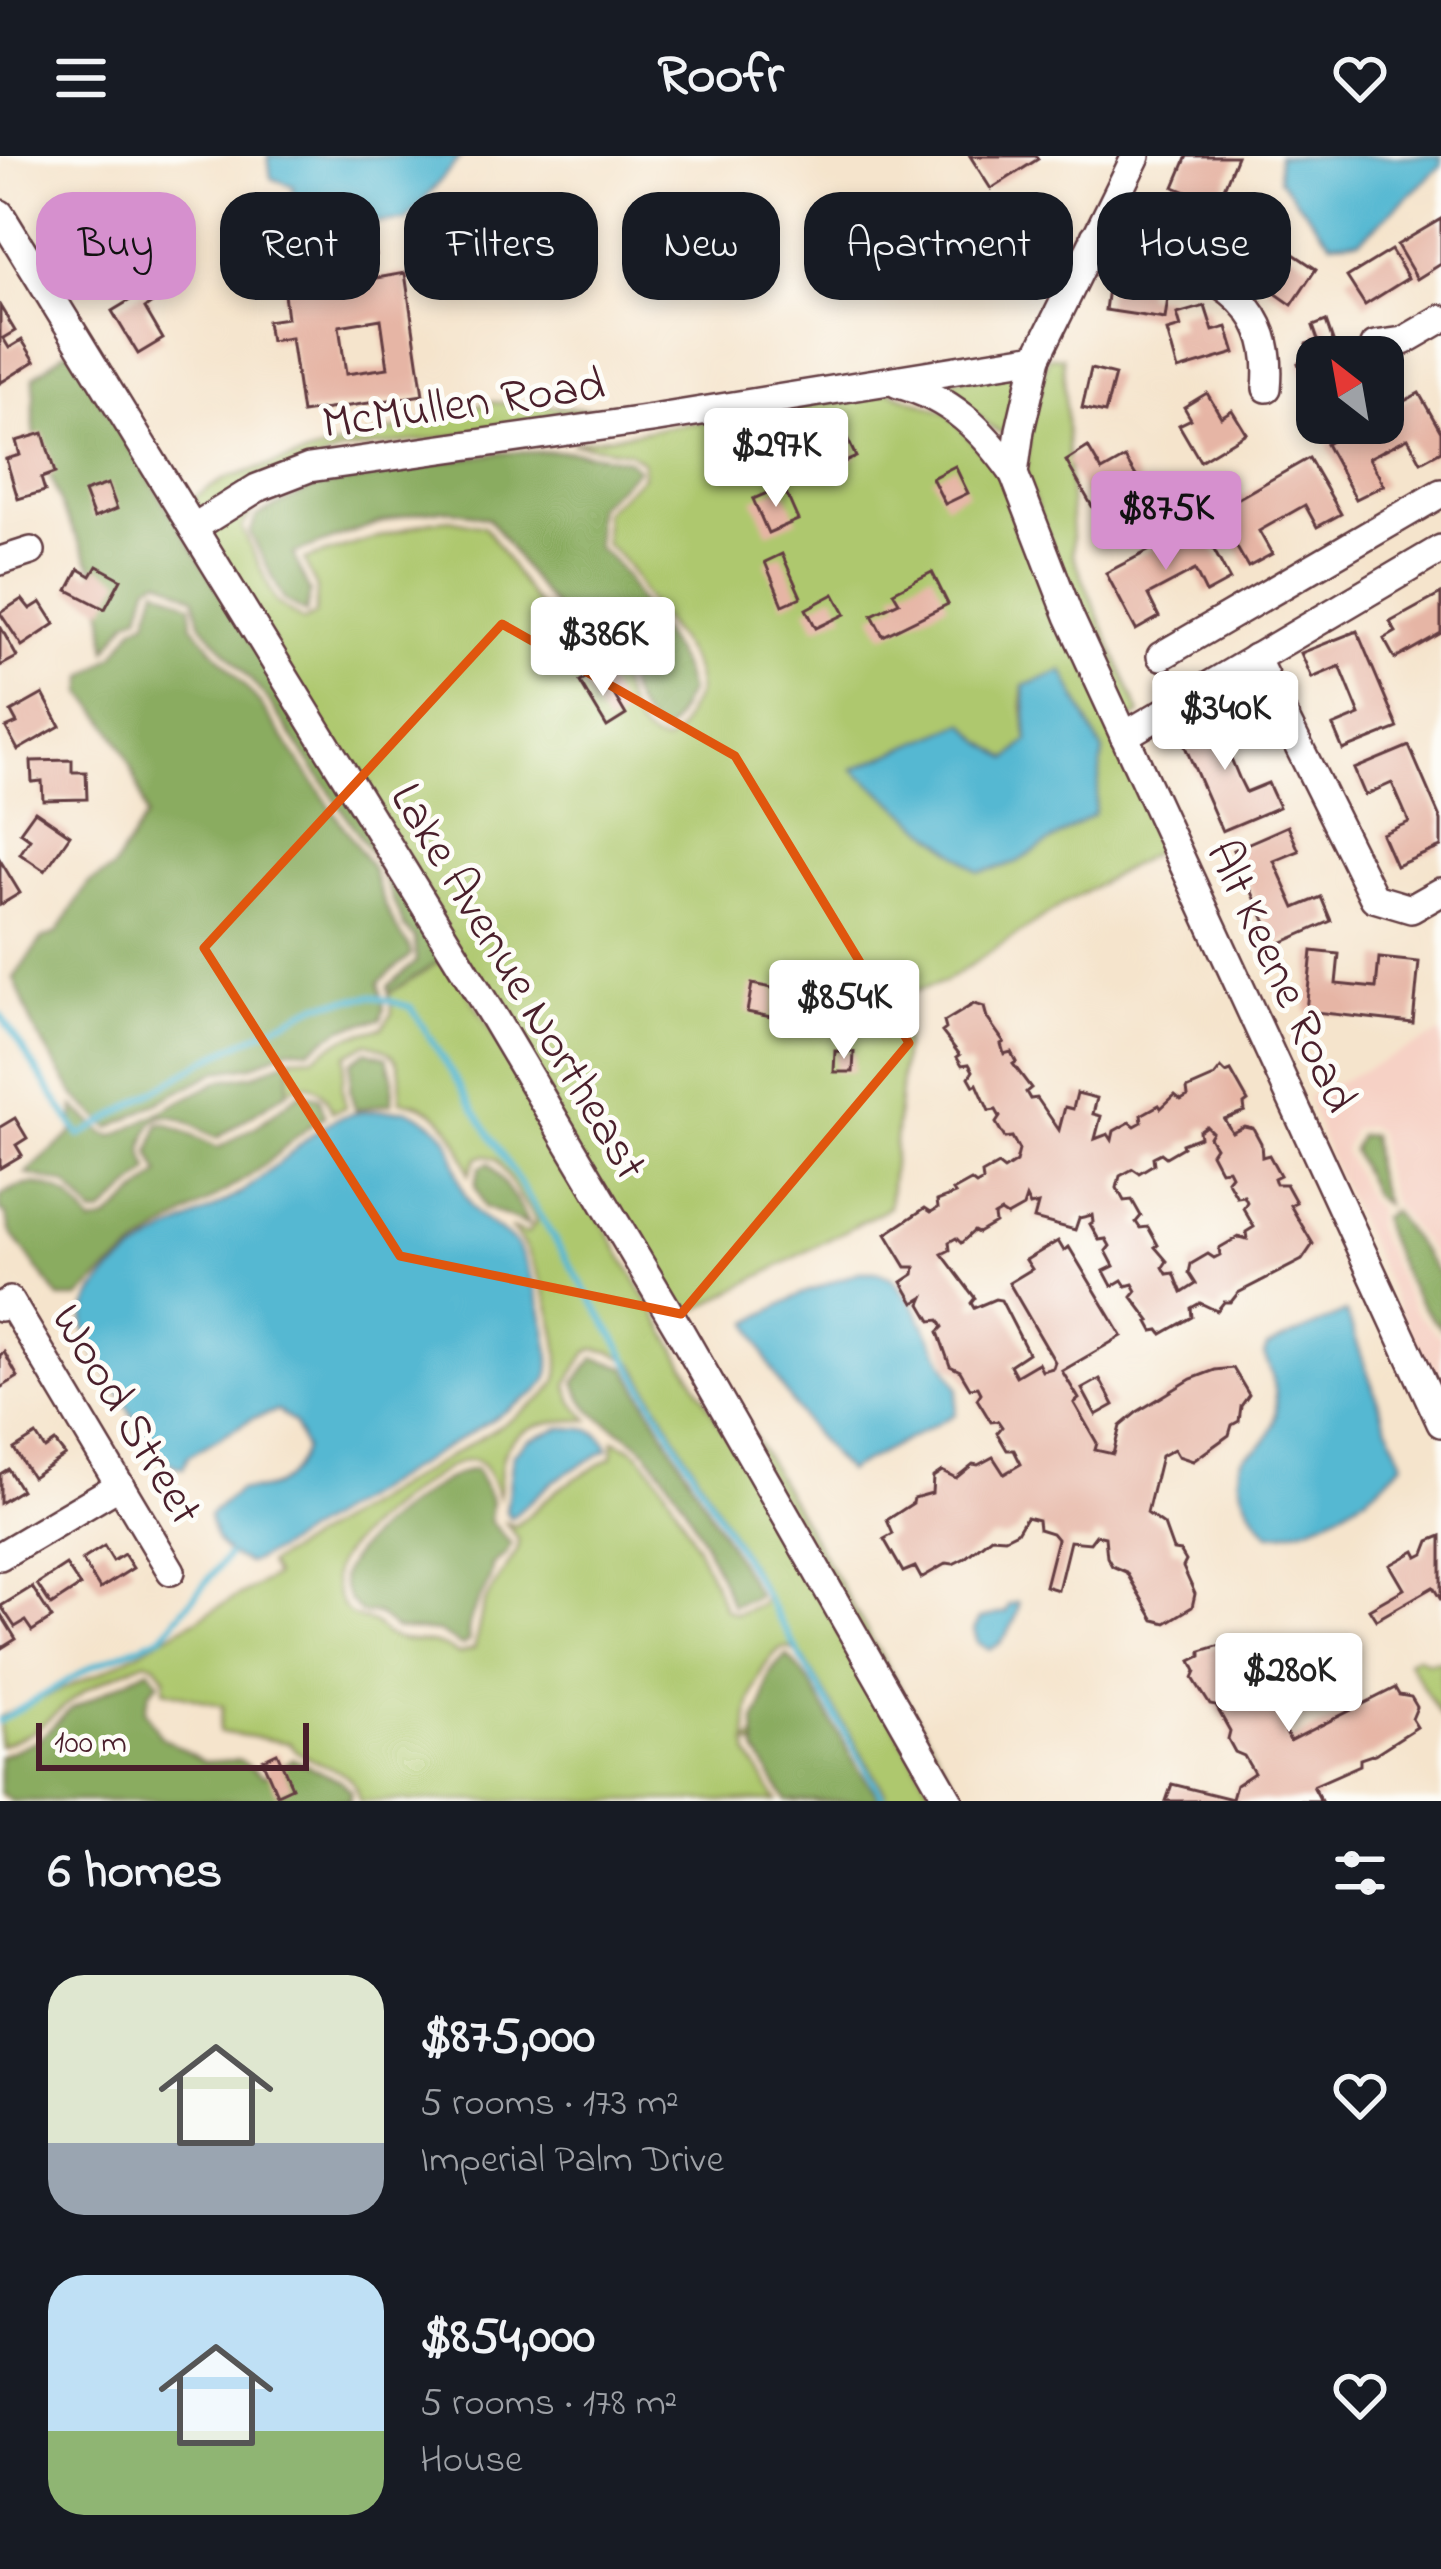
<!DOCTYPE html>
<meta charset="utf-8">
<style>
:root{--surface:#171b24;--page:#242831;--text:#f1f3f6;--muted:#9ea1a6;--accent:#d690ce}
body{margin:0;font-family:"Indie Flower",sans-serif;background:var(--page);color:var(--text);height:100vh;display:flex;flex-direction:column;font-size:45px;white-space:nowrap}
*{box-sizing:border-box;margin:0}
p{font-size:39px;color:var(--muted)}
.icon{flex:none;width:66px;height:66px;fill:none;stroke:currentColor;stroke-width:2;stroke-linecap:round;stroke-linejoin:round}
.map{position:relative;height:1645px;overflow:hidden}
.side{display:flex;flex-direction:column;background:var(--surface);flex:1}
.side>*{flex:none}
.banner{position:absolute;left:36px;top:36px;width:1371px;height:108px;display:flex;gap:24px}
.needle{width:78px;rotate:329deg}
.fabs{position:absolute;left:1296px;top:180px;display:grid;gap:24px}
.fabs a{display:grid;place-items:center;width:108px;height:108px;border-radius:24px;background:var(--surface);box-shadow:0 6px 18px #0003;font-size:60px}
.scale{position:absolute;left:36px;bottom:30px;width:273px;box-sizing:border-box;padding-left:12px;border:6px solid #4a1f2b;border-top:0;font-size:33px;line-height:42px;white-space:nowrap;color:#4a1f2b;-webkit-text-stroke:9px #fdfcf7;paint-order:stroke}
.price{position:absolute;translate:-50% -102px;padding:0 27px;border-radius:12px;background:#fff;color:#222;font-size:39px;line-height:78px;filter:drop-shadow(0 3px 6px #0008)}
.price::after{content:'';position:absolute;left:50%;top:72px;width:36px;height:27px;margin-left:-18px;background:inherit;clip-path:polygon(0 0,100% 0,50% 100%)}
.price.selected{background:var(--accent);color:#111}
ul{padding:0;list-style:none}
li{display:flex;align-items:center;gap:36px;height:300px;padding:0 48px}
li span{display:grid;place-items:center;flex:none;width:336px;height:240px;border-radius:36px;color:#555}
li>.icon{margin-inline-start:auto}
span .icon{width:144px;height:144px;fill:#fffc;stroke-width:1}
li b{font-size:51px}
h2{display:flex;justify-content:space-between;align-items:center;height:144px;padding:0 48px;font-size:51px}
.tag{padding:0 42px;border-radius:36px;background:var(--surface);box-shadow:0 6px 18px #0003;font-size:42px;line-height:108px}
.tag.selected{background:var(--accent);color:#111}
header{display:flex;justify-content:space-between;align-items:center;height:156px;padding:0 48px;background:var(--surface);font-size:54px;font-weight:700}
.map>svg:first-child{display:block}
.built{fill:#f6d1c5}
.green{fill:#aec86e;stroke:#7c744c;stroke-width:3;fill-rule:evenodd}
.forest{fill:#8aac61;stroke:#6a6646;stroke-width:3}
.water{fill:#54b8d2;stroke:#4f6c7e;stroke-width:3}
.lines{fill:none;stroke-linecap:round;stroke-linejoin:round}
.stream{stroke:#54b8d2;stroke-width:6}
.building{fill:#e6b5a5;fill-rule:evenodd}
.minor-casing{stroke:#643d43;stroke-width:32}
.minor{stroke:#fff;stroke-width:27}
.marked{fill:none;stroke:#e0560e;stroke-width:9;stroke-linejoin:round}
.labels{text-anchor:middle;stroke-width:10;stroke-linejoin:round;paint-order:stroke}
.street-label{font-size:48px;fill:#4a1f2b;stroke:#fdfcf7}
</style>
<header><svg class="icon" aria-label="menu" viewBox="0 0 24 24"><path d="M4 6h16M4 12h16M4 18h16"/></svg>Roofr<svg class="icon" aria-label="heart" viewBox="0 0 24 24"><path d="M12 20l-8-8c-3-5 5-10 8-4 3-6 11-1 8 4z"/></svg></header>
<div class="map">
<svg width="1441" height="1645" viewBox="0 0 1441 1645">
<rect width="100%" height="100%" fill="#fdfcf7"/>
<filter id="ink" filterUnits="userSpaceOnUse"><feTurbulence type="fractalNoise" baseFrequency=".00833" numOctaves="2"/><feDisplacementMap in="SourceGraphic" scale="24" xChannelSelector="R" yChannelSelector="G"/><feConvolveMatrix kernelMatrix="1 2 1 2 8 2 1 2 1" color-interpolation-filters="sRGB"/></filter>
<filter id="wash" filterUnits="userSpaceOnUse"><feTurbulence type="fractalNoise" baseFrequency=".004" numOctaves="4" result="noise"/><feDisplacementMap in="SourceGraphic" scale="48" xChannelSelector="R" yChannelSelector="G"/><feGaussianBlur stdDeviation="2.7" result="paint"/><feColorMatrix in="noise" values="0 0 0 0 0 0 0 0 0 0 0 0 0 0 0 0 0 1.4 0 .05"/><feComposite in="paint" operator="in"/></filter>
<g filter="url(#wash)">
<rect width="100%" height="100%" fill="#f5e4cc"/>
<polygon class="built" points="1441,877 1441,1108 1394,1048 1382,1011 1378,976 1369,970 1353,973 1344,995 1367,1043 1377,1054 1375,1071 1402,1129 1417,1158 1441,1182 1441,1244 1333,1009 1307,941"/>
<g class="green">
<polygon points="1048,201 1063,201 1073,399 1140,558 1128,565 1077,456 1026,322 1029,277"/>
<polygon points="1021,216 1009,274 1004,277 998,276 934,226"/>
<path d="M889 235 947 257 1005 322 1165 690 1062 749 945 826 909 837 889 1051 684 1161 966 1645H960L206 376 262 342 310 323 253 352 242 372 276 446 303 465 315 459 317 433 304 404 431 365 450 363 484 370C507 399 535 461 570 475 579 478 587 478 597 483 603 494 612 506 617 518 628 546 630 581 666 587 680 578 681 570 687 556 689 550 694 546 696 540 705 508 666 471 650 448 634 424 630 405 605 388L604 355 643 320V306L629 296 571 287ZM1024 530 1103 595 1098 623 886 637 854 613 965 567 983 586 1009 603 1028 585 1022 547Z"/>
<polygon points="491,246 632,256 342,295 195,358 187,345 227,322"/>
<path d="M446 801 486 866 938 1645H885V1636L805 1504 791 1492H781C755 1514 744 1554 748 1586L761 1575 801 1605 747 1587 749 1599 777 1645H359C357 1606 307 1613 290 1587L219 1576 223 1550 164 1534 165 1521 155 1508 145 1505 85 1534 33 1576 0 1590V1561L104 1515 274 1420 268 1408 515 1261C529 1250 551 1241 557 1223 567 1190 536 1094 510 1072L527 1078 536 1066 496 1003 485 999 476 1003 469 1018C459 982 442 947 400 945 401 910 403 896 367 887L346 899 342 933 346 951 332 956C325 934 308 919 287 936L291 901 314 900 346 881 383 871 392 857 389 837ZM594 1193 611 1196 634 1207 765 1436 761 1448 736 1458 725 1453C709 1416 665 1313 631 1292 626 1289 619 1287 614 1284L612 1301 558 1333 516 1370 506 1367 518 1383V1393C508 1411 496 1424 486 1444 478 1461 479 1477 474 1493L458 1498C428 1479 414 1491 388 1480 383 1477 380 1471 375 1468 364 1461 353 1465 344 1452 335 1439 331 1422 337 1408 346 1384 448 1300 473 1304 487 1307 494 1330 499 1341 501 1327 499 1303 507 1291 523 1265 562 1264 589 1264L573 1246 567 1228 587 1196Z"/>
<polygon points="1417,1500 1428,1506 1441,1504 1441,1561 1408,1505"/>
</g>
<g class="forest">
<polygon points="69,193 446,801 389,837 388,830 416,806 415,782 404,771 377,706 267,543 200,466 194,441 160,423 149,428 140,458 128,464 107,494 104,460 93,413 64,356 34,278 34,221"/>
<path d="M572 295 628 304 638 313 596 351 597 392C624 409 627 427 643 452 664 483 681 498 689 537 677 550 677 570 662 579 616 545 636 510 603 477 591 465 573 470 562 458 532 430 514 394 488 362 476 360 463 355 450 354 408 351 334 384 293 398L310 437 306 457 284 444 250 377 257 360 314 331 386 319 401 312 499 297Z"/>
<path d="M157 431 191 449 192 469 260 548 372 712C378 732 386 753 396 772 402 783 409 785 411 799L379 826 384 853 381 863 342 872 310 893 289 892 252 910 218 915 110 972 76 941 34 873 14 822 42 783 57 777 88 728 112 714 146 661C136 613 117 573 83 537L85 521 115 499 135 470 147 464Z"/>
<polygon points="366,895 387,901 393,924 392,947 355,954 350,935 351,906"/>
<path d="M291 901 287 936 217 982C191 971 159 940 147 979 141 994 143 1001 150 1015L103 1057 94 1059 66 1028 26 1018 73 976 74 951 105 978 114 980 221 924 254 919Z"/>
<path d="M300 937 319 941 325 960C295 977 274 1005 245 1023 186 1061 129 1091 79 1142H59L11 1077 6 1059 0 1054V1041C36 1014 70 1034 91 1068L107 1064 160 1018 150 997 159 968H168L218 992 260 968Z"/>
<polygon points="1371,979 1374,1013 1385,1048 1374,1040 1352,994 1359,980"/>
<polygon points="489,1007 519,1049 528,1069 484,1051 475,1029 480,1011"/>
<path d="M1392 1055 1441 1121V1172C1419 1153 1387 1091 1382 1062Z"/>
<path d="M594 1202 626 1211 758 1440 732 1450C710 1397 685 1338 646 1295 622 1268 588 1268 575 1226Z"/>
<path d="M475 1313 492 1345 490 1365 511 1388 506 1398 492 1409C492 1436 463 1456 469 1485L462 1490 438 1476 395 1473 377 1458 361 1457C352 1449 343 1438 342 1425 340 1393 445 1316 475 1313Z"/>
<path d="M787 1499 809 1525 859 1614 879 1641 874 1645H786L756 1595 755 1564C772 1540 755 1525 787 1499Z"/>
<polygon points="149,1513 159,1526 150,1535 145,1554 160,1580 204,1606 239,1604 264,1620 293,1603 341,1625 351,1635 350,1645 11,1645 0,1637 0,1600 38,1584 71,1553"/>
</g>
<g class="water">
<polygon points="268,0 461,0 406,65 347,68 293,55 293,30 271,22"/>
<polygon points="1278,0 1441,0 1441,10 1360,84 1331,86 1279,23"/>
<polygon points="1063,515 1103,596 1094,658 1014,708 979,716 853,613 965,567 983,586 1009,603 1028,585 1024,530"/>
<path d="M408 954C472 982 442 1006 471 1050 481 1066 501 1073 514 1086 530 1105 558 1198 548 1221 546 1227 541 1231 537 1236L275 1395 248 1407C222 1397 214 1386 209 1359L239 1334C273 1336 292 1326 304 1293L294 1267 278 1255 253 1262 188 1300 183 1312C155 1307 138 1270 125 1246 115 1228 84 1184 84 1165 86 1106 202 1063 242 1036 273 1016 298 987 328 967 350 953 382 955 408 954Z"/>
<path d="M859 1116H878L893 1123 914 1150 958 1232 955 1258 847 1315C806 1274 771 1220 750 1166L801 1138Z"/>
<path d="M1346 1156 1385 1265 1403 1306C1374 1341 1315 1377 1269 1378 1253 1358 1236 1337 1240 1309 1241 1297 1253 1297 1260 1290 1285 1269 1277 1224 1264 1199L1267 1191Z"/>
<path d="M560 1272C579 1272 601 1270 608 1293L553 1325 511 1362 506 1356 513 1298 528 1284Z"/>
<path d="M1018 1446C1020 1459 1005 1489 990 1493L978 1487 974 1474 980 1463 1006 1456 1009 1449Z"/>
</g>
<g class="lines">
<g class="stream">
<polyline points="0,858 80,980 206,904 319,848 372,840 411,851 614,1180 883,1642"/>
<polyline points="0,1565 94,1509 162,1480 228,1399"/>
</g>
</g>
<g id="blocks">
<g class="building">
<polygon points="970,0 1036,0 1038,3 991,33"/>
<polygon points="1187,0 1237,0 1217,49 1174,31"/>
<polygon points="1236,34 1269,52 1250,86 1217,68"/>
<polygon points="1441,63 1441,108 1417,123 1397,89"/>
<polygon points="372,75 376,99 343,104 339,80"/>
<polygon points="1391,94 1408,122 1365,149 1347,121"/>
<polygon points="1289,95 1316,113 1292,149 1265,130"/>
<path d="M375 110 377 122 405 117 423 239 302 257 291 182 270 185 267 165 287 162 283 130 364 118 363 112ZM381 163 388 212 346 218 339 170Z"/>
<polygon points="1109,125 1146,131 1145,139 1168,142 1165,163 1105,154"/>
<polygon points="145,135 152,147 145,152 163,183 138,198 112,155"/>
<polygon points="0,150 15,175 3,182 9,192 22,184 35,205 0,227"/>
<polygon points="1205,150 1213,175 1227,171 1235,197 1178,214 1167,175 1181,171 1177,158"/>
<polygon points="1326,165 1336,194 1348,189 1352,201 1317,201 1317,232 1308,235 1298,207 1311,202 1306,188 1318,184 1313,170"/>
<polygon points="1091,213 1115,219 1105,257 1082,252"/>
<polygon points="1207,237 1221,261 1232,254 1246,277 1200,305 1179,269 1191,263 1184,251"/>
<polygon points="1419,237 1441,276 1441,295 1421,306 1408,282 1369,302 1384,329 1356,343 1326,288 1365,267 1383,267 1383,257"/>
<polygon points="841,269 856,301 827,314 812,282"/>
<polygon points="43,277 55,317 41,322 45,335 18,343 6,303 20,299 16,285"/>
<polygon points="1088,291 1102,315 1125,302 1139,325 1093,352 1066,305"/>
<polygon points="1309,302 1341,358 1317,371 1305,349 1259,375 1272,398 1248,411 1216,355"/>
<polygon points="955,310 968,337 945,348 932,322"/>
<polygon points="108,328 117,353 94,362 84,336"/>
<polygon points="783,330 798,364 768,377 753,343"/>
<polygon points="1200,368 1230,424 1206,437 1195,414 1148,439 1159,461 1136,474 1106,417"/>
<polygon points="782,398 801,441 783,449 765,406"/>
<polygon points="97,410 121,423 105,453 68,434 79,413 91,420"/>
<polygon points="932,416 948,448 883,480 872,459 899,446 893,436"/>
<polygon points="834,438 845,458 816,472 806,453"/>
<polygon points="1441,438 1441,477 1395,503 1384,483 1396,476 1390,466"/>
<polygon points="22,443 30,453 41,446 55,468 22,490 0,457"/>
<polygon points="0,470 17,501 0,510"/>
<polygon points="1357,475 1398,572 1343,594 1333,570 1360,559 1340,510 1312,522 1301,497"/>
<polygon points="600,515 626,559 607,571 580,526"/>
<polygon points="43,538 60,570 18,594 6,572 17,567 11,556"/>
<polygon points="1237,554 1247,578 1225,588 1240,624 1246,636 1268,627 1279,651 1222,675 1180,579"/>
<polygon points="1409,590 1441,664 1441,691 1396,710 1382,678 1409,666 1392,627 1365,639 1354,613"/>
<polygon points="72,604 72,616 86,616 87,643 43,644 42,625 32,626 31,605"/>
<polygon points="35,655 70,679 45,715 20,698 30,683 20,676"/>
<polygon points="1288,670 1299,695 1274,705 1295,752 1321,741 1331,765 1276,789 1233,694"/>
<polygon points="0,704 20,737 0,749"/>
<polygon points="1312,795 1339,798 1336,828 1376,832 1379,802 1419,806 1413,867 1306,855"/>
<polygon points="752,828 777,833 771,861 747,856"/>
<path d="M974 848 984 851 987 862 1004 886 1001 888 1004 898 1011 896 1016 906 1013 908 1031 932 1026 936 1030 943 1037 942 1059 974 1065 951 1073 953 1077 937 1097 942 1093 958 1101 960 1095 983 1108 978 1112 984 1114 975 1130 966 1135 970 1142 966 1141 959 1159 949 1161 952 1175 939 1181 944 1188 940 1187 933 1214 921 1221 912 1226 917 1231 915 1248 945 1244 948 1245 955 1224 963 1232 976 1244 970 1253 972 1261 987 1262 1001 1269 999 1280 1019 1274 1022 1276 1028H1286L1296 1046 1290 1049 1313 1088 1302 1104 1238 1137 1231 1146H1224L1217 1155 1200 1147 1191 1152 1192 1161 1162 1178 1159 1174 1153 1175 1148 1166 1150 1165 1132 1141 1137 1135 1133 1128 1126 1130 1122 1124 1112 1130 1104 1115 1114 1110 1106 1095 1110 1090 1106 1083 1099 1084 1090 1068 1093 1066 1092 1059 1079 1062 1075 1074 1034 1063 1038 1048 1030 1050 1026 1042 1023 1051 1007 1060 1001 1056 994 1060 995 1067 978 1077 974 1075 961 1087 956 1082 949 1086 950 1094 942 1098 975 1142 971 1147 974 1152 995 1143 1001 1144 1028 1197 1010 1209 1016 1220 1038 1207 1042 1215 1053 1212 1055 1206 1009 1127 1032 1113 1026 1104 1058 1085 1064 1095 1069 1091 1122 1180 1062 1215 1079 1243 1074 1247 1097 1287 1095 1294 1113 1298 1120 1270 1137 1256 1191 1223 1215 1214 1233 1212 1249 1239 1241 1250 1239 1265 1232 1269 1229 1279 1193 1305 1178 1300 1174 1293 1161 1300 1147 1357 1164 1369 1173 1394 1180 1395 1186 1405 1183 1411 1195 1438 1192 1451 1166 1467 1154 1464 1126 1416 1112 1410 1107 1401 1105 1381 1096 1379 1090 1387 1070 1385 1058 1434 1045 1430 1057 1383 1052 1377 1039 1373 1038 1364 1026 1361 1017 1376 1005 1382 991 1381 965 1402 953 1408 947 1407 921 1422 915 1411 903 1416 884 1383 893 1378 887 1364 913 1347 914 1342 932 1337 933 1321 942 1315 956 1322 973 1308 978 1309 993 1301 1004 1318 1021 1308 1014 1294H1007L997 1277 1002 1271 998 1265 991 1266 977 1243 981 1237 978 1231 970 1232 960 1215 950 1210 938 1176 943 1171 939 1164 931 1165 921 1148 924 1141 914 1147 902 1126 914 1118 915 1111H906L886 1078 925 1052 931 1056 938 1052 937 1045 955 1038 953 1035 971 1025 976 1029 983 1025 982 1018 998 1009 1004 1014 1016 1006 1019 994 1012 981 1005 982 996 967 1000 961 996 954 989 955 977 928 974 930 969 921 973 915 969 908 962 909 957 901 960 899 942 876 946 873 944 866ZM1206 970 1212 976 1209 981 1215 991 1211 997 1220 1014 1228 1013 1231 1019 1227 1024 1237 1041 1244 1040 1247 1046 1243 1052 1254 1071 1246 1076 1247 1083 1238 1081 1219 1092 1220 1099 1214 1102 1208 1098 1191 1108 1189 1117 1196 1128 1182 1137 1174 1117 1167 1118 1163 1111 1167 1105 1155 1091 1158 1089 1148 1071 1140 1072 1136 1066 1141 1060 1132 1044 1124 1045 1117 1032 1120 1020 1133 1013 1139 1017 1154 1008 1153 1001 1161 997 1166 1001 1183 991 1182 988 1200 981 1199 975Z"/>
<polygon points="835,895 854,896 853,916 834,916"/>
<polygon points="15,962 27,982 16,989 22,999 0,1012 0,971"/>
<polygon points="4,1196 18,1221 0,1232 0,1199"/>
<polygon points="1100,1223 1114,1249 1096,1259 1082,1233"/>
<polygon points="36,1279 45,1293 55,1286 65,1299 32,1321 14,1293"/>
<polygon points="8,1313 21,1334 0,1347 0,1318"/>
<polygon points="1441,1380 1441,1444 1433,1431 1376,1464 1369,1453 1404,1433 1390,1409 1415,1395 1418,1401 1424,1398 1429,1385"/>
<polygon points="104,1390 113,1405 124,1398 133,1412 100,1433 82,1404"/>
<polygon points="66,1409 80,1430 51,1449 37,1428"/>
<polygon points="32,1431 52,1462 32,1475 25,1465 15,1471 1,1450"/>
<polygon points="0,1457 16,1483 0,1493"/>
<polygon points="1230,1486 1245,1512 1252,1514 1257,1530 1274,1552 1290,1585 1395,1532 1399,1539 1411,1541 1417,1551 1412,1563 1417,1571 1375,1598 1360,1603 1360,1609 1313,1630 1321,1645 1166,1645 1172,1628 1232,1643 1236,1629 1254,1617 1244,1600 1235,1596 1228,1583 1230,1575 1216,1550 1210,1549 1193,1522 1196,1515 1191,1505 1201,1500 1201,1495"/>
<polygon points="277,1597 292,1631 277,1638 262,1604"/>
</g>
</g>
</g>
<g filter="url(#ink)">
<use href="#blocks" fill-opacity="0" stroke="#643d43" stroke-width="3"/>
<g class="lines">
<defs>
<g id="minor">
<polyline points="1136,0 1037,201 1020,274 1014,318 1069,460 1441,1267"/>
<polyline points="0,58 494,862 680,1175 949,1645"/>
<path d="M1095 81C1178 110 1278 121 1267 232"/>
<polyline points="1375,189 1403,185 1441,163"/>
<path d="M898 228C951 242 983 274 1014 318"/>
<polyline points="193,372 257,332 309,312 652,263 1037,201"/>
<polyline points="0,405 31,395"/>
<polyline points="1161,500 1441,337"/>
<polyline points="1255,502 1374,742 1411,753 1441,736"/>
<polyline points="1124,580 1441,393"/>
<polyline points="0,1151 10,1145 171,1415"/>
<polyline points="0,1400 120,1329"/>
</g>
</defs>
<use href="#minor" class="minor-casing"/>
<use href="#minor" class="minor"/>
</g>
</g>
<path class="marked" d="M502 468 735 600 909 887 681 1158 400 1100 204 792Z"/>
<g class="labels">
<g class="street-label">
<text transform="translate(463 245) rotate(-8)" y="17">McMullen Road</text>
<text transform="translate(1284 819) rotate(65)" y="17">Alt Keene Road</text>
<text transform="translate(521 824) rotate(59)" y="17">Lake Avenue Northeast</text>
<text transform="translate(129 1257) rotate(59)" y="17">Wood Street</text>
</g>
</g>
</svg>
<div class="fabs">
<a><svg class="needle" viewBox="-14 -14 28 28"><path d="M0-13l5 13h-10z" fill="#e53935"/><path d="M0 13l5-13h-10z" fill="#9ea1a6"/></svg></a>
</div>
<div class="scale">100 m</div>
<b class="price" style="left:776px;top:354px">$297K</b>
<b class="price selected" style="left:1166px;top:417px">$875K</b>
<b class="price" style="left:603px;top:543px">$386K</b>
<b class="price" style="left:1225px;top:617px">$340K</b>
<b class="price" style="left:844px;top:906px">$854K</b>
<b class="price" style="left:1289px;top:1579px">$280K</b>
<div class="banner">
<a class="tag selected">Buy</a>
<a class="tag">Rent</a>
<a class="tag">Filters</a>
<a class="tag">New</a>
<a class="tag">Apartment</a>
<a class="tag">House</a>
</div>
</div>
<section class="side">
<h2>6 homes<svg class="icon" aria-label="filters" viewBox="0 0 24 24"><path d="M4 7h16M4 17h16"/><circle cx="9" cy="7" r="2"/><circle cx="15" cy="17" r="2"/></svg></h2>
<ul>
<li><span style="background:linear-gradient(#dfe7d0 70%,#9aa5b1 0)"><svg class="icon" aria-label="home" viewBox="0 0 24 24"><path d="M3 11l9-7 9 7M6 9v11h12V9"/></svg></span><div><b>$875,000</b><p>5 rooms · 173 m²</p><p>Imperial Palm Drive</p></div><svg class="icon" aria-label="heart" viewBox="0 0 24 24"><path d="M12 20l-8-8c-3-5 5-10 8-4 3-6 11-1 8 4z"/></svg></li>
<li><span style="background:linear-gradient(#bfe0f5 65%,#8fb573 0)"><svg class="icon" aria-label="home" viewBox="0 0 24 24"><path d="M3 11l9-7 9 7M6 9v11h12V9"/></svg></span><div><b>$854,000</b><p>5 rooms · 178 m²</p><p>House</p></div><svg class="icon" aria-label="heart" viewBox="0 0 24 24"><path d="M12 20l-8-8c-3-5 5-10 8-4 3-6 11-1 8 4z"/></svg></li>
</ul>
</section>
